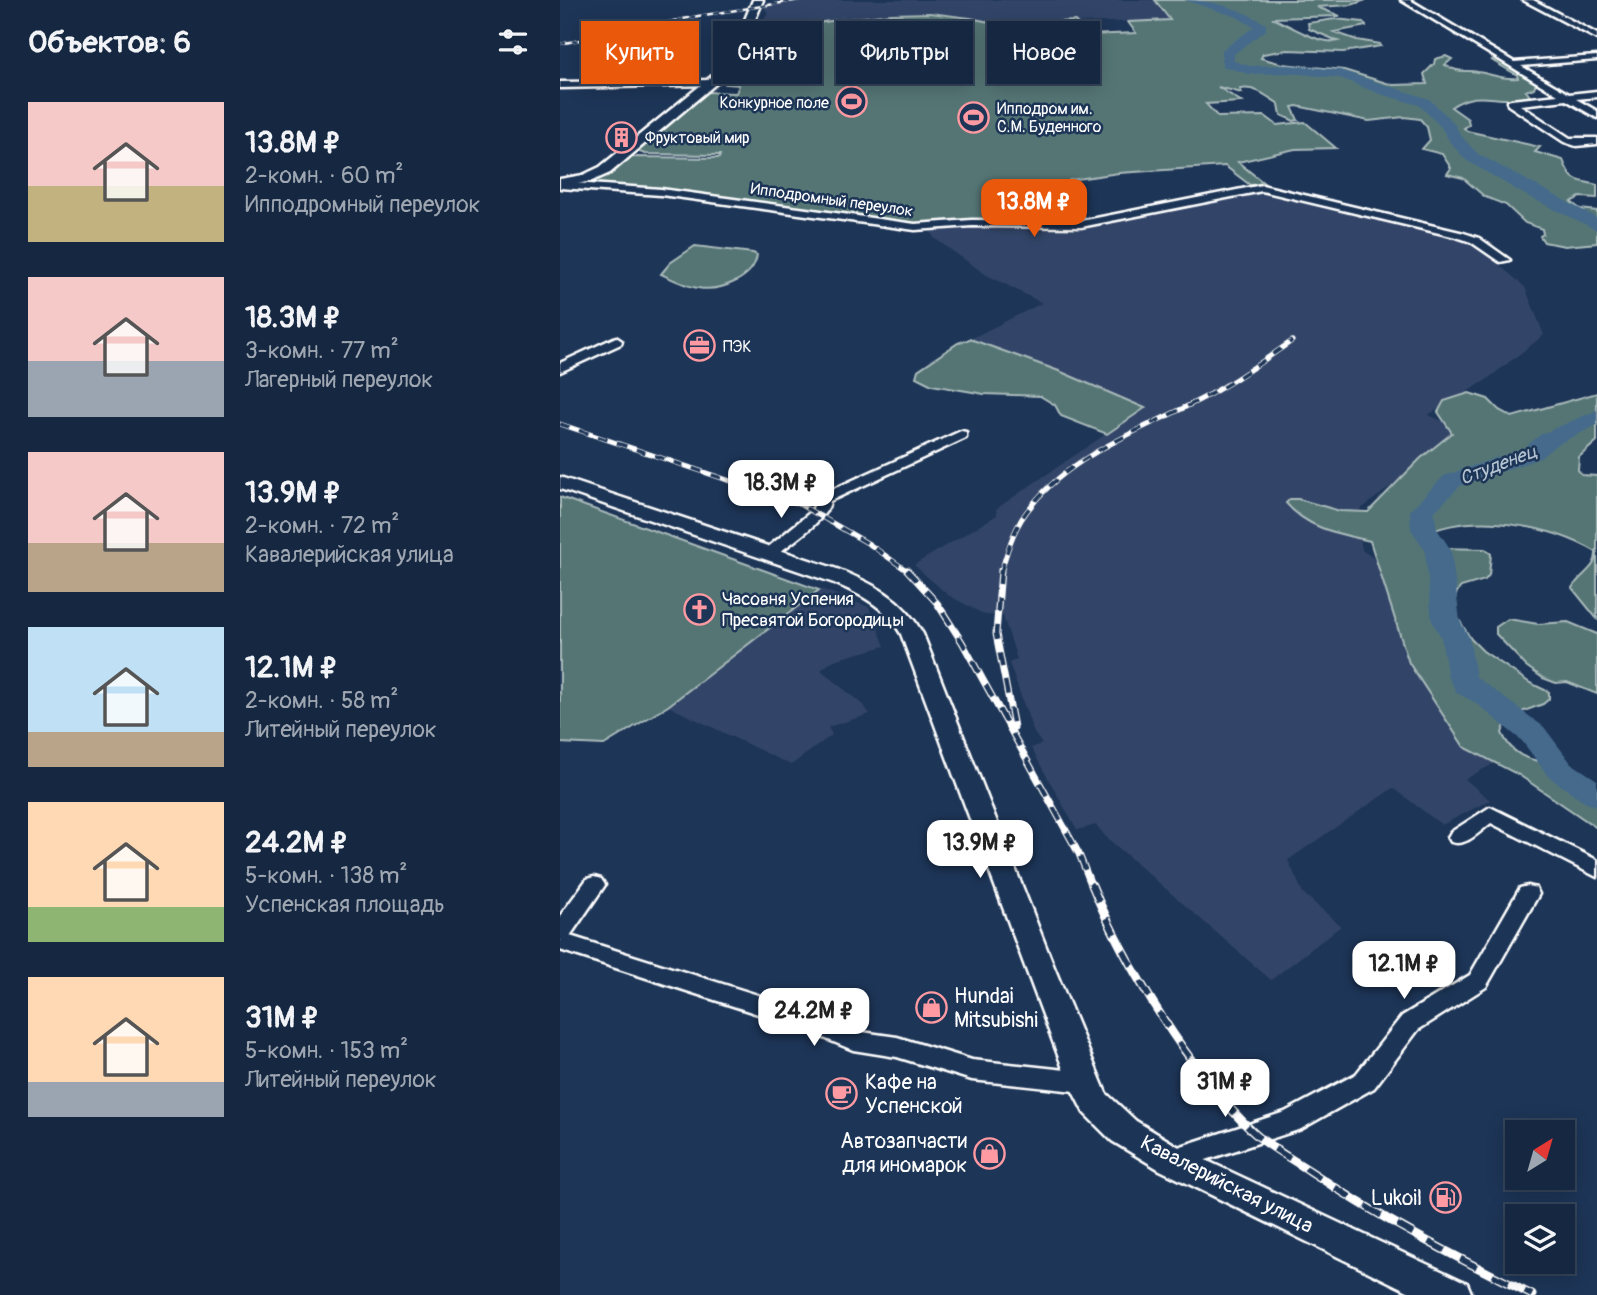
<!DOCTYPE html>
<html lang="ru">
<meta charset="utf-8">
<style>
:root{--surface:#162841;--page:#23344c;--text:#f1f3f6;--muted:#9ea6b1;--line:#35445a;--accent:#ea580c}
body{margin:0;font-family:Pangolin,sans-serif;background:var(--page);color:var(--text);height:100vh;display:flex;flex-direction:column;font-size:26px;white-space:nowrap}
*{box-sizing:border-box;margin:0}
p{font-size:23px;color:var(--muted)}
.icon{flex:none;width:38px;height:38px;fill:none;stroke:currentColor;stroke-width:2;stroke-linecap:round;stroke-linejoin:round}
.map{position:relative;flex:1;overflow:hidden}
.details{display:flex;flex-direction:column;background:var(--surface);width:560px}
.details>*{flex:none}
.top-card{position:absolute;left:21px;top:21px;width:665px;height:63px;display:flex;gap:14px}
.needle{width:46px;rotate:37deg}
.controls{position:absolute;left:945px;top:1120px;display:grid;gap:14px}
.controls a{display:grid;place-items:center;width:70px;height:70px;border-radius:0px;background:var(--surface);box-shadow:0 4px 18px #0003,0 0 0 2px var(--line);font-size:35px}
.price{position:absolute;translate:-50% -60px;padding:0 16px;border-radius:14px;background:#fff;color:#222;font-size:23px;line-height:46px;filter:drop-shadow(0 2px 4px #0008)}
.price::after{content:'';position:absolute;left:50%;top:42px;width:21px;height:16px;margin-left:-10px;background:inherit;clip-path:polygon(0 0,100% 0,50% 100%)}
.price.on{background:var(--accent);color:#fff}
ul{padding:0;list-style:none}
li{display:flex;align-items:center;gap:21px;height:175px;padding:0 28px}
li span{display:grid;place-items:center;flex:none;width:196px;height:140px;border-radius:0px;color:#555}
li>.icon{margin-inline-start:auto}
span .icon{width:84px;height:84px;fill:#fffc;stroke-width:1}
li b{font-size:30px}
h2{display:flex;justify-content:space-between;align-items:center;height:84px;padding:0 28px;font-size:30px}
.pill{padding:0 24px;border-radius:0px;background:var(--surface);box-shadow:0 4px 18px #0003,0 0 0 2px var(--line);font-size:24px;line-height:63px}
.pill.on{background:var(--accent);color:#fff}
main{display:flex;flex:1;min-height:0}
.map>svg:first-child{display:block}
.built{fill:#324568}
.green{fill:#547574;stroke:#aababa;stroke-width:2}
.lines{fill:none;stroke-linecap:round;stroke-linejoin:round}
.river{fill:#446b8c;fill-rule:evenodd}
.minor-casing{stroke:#fff;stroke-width:5}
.tertiary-casing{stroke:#fff;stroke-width:5}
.minor{fill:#1d3557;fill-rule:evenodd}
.tertiary{fill:#1d3557;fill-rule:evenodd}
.rail-far3-casing{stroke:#fff;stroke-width:2.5}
.rail-far2-casing{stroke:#fff;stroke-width:5}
.rail-far1-casing{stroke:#fff;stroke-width:7}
.rail-casing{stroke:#fff;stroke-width:9}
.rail-far3{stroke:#1d3557;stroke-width:2;stroke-dasharray:6;stroke-linecap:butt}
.rail-far2{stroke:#1d3557;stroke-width:3.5;stroke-dasharray:10;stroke-linecap:butt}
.rail-far1{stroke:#1d3557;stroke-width:4.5;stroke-dasharray:14;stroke-linecap:butt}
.rail{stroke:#1d3557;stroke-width:6;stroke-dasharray:18;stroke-linecap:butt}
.labels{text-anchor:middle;stroke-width:5;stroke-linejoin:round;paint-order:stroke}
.far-poi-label{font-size:16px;fill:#fff;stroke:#1d3557;text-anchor:start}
.far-street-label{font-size:16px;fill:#fff;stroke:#1d3557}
.poi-label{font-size:18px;fill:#fff;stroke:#1d3557;text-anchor:start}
.water-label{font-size:19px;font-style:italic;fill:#b4c4d1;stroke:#1d3557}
.near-poi-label{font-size:21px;fill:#fff;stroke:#1d3557;text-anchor:start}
.near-street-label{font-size:21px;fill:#fff;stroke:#1d3557}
</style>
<main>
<section class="details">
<h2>Объектов: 6<svg class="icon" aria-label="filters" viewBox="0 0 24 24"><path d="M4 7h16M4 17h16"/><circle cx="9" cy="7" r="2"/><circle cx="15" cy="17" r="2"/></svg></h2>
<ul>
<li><span style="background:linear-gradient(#f6c9c9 60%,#c2b280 0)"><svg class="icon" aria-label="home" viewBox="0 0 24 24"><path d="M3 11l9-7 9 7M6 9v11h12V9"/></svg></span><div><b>13.8M ₽</b><p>2-комн. · 60 m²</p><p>Ипподромный переулок</p></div></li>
<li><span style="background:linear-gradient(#f6c9c9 60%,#9aa5b1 0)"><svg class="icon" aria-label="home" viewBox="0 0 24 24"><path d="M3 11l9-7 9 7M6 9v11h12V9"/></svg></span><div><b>18.3M ₽</b><p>3-комн. · 77 m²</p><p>Лагерный переулок</p></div></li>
<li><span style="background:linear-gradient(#f6c9c9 65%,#b9a48a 0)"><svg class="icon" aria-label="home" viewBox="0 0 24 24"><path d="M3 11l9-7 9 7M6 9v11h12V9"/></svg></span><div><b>13.9M ₽</b><p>2-комн. · 72 m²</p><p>Кавалерийская улица</p></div></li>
<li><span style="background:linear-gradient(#bfe0f5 75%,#b9a48a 0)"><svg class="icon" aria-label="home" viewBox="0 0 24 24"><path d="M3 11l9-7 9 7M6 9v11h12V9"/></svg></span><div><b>12.1M ₽</b><p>2-комн. · 58 m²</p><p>Литейный переулок</p></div></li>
<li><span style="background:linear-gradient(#ffd9b3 75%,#8fb573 0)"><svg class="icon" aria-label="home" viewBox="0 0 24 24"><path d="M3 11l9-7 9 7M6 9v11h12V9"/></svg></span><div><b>24.2M ₽</b><p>5-комн. · 138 m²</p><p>Успенская площадь</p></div></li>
<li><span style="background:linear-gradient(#ffd9b3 75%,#9aa5b1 0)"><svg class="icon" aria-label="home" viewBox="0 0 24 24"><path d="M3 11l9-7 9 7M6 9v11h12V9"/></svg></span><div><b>31M ₽</b><p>5-комн. · 153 m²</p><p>Литейный переулок</p></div></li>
</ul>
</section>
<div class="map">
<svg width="1037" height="1295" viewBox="0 0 1037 1295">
<rect width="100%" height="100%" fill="#1d3557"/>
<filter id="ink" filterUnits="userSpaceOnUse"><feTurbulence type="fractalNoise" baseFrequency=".0143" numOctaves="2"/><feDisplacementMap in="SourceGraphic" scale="14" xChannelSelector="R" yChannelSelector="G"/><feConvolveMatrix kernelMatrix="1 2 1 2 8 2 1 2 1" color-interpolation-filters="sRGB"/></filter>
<g filter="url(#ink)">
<g class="built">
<polygon points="249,0 626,0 651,19 444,25 410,18 370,13 331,14 263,22 212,40 197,39 200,32 198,30 208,13 203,6"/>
<polygon points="706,191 910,240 965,287 984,335 925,381 868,415 904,430 796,513 802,550 830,570 952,754 905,779 930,800 882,825 833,788 728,860 743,893 781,926 711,980 546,837 536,825 517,830 471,748 482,744 474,733 449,663 457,659 443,616 425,615 388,595 354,565 437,515 436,509 584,408 499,371 410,339 482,303 425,274 374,238 371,231 422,225 483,226 521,230 684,192"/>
<polygon points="261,589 309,607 325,646 274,660 261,670 304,706 310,714 268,727 272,735 231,765 108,706"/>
</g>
<g class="green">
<path d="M595 0H806L791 5 757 7 780 16 712 18C730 25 759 45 778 41L749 29 748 23 775 19 803 22 806 26 774 32 797 40 820 44 821 46 783 52 727 50 703 54 701 58 722 64 784 70 833 85 867 84 864 74 874 64 875 59 886 56 892 59 885 65C897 73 906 70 918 72 932 74 943 80 958 78L957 75 931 60 943 61 976 83 974 88 966 91 970 96C937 106 921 87 891 107L908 119 909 125 904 128 907 131 980 147 975 152 1003 160C1012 183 1015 179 1037 185V198L1020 197 1011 202 1020 209 1037 211V243L1005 246 984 242 980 236 983 234 982 229 965 223 946 205 925 197 903 178 887 174 891 168 882 154 862 149 870 140 867 127 860 119 844 117 809 121 737 106 732 107 738 120 734 121 721 115 719 104C706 96 695 86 680 89L682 93 658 87 682 102 646 104 658 117 705 116 717 125 745 122 776 148 735 149 678 162 705 184 690 185 665 166 559 173 510 180 486 196 507 216 523 215 528 220 518 221 347 224 11 183 73 157 159 158 160 155 85 154 74 150 148 92 176 93 179 85 166 84 187 64 197 39 212 40 263 22 331 14 370 13 410 18 444 25 515 21 528 35 576 33 568 22 610 20Z"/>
<path d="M135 246 193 253 197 255C194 279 159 292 138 288 126 286 112 279 101 274L110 263Z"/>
<polygon points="410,339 499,371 585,408 547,434 501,416 495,405 480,396 424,394 372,385 356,377 358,370 398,343"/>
<path d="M909 393 928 399 939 410 952 417 1037 393V441L1019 457 1018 470 1022 475 1037 476V619L1012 588C1021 573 1037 569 1036 552 990 525 912 511 863 535V540L877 548 925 549 931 554 929 575 925 580 901 587 897 592 894 603 896 615 911 639 923 651 970 683 989 692V699L983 704 948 717 942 733C957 768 987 757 1016 772 1024 777 1030 784 1037 790V828L959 775 904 747 849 663 810 541C779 534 748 529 726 503L730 499H738L780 511 808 512 861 458 892 433 878 412 884 401Z"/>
<polygon points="0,497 259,590 108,706 44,745 0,743"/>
<polygon points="948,619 978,624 1008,622 1037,634 1037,694 1007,682 996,683 983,678 966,666 936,634 936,627"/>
</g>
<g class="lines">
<g class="river">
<path d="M624 0C654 0 681 9 706 24V30L674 54V61L690 66 729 65 780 70 869 99 893 122 902 137 918 154 1037 218V230L965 195 906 160 890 142 881 127 859 105 820 94 780 78 729 73 689 74 662 66V50L694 27 677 17Z"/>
<polygon points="1037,410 1037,425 996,445 980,458 900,486 874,512 877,529 891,550 900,621 909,637 916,677 984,727 1011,763 1037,780 1037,806 1026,803 989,777 962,741 916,703 897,693 893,686 888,677 881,637 872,621 865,550 851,529 850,510 884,476 964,448 980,435"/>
</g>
<defs>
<g id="minor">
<polygon points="841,0 850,0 954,62 1037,56 1037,60 961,66 1009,94 1037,91 1037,97 1016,99 1037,111 1037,118 1006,100 960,105 1010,138 1037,138 1037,144 1016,146 1004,142 948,105 948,101 951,100 998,95"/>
<polygon points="963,0 973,0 1037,34 1037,39"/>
<polygon points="156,80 153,85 0,88 0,82"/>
<polygon points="0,182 101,189 355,224 412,220 521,221 702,185 904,233 919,238 950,260 940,262 911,242 896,237 702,191 521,227 412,226 355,230 101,195 0,188"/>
<polygon points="56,337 62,341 61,344 0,372 0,363"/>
<path d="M401 431 406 432V438L270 501C268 520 229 544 215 556L209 558 201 553 252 511 258 496Z"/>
<path d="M930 807 1037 860V877L931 823C919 832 906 847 891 842L888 837 891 832Z"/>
<polygon points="34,877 41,879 45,885 10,936 242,1009 295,1031 337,1037 412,1060 524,1072 533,1075 536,1082 533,1089 524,1092 412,1080 337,1057 293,1050 235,1026 0,950 0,916 27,879"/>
<polygon points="968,886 976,888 979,894 926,987 858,1030 814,1088 741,1129 612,1171 603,1168 599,1160 603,1152 725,1112 796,1074 842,1016 910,975 960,888"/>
</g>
<g id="tertiary">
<polygon points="193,0 203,0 181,54 165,76 50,173 32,181 0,187 0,179 23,175 40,167 157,72 171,54"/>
<path d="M0 477 277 569C314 584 343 598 363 634L494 967 546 1093 576 1121 624 1150 907 1283 912 1295H856L600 1170 552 1141 524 1113 508 1082 341 634C326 607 302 595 274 583L0 489Z"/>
</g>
</defs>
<use href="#minor" class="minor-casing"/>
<use href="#tertiary" class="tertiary-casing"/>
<use href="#minor" class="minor"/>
<use href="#tertiary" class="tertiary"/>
<defs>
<polyline id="rail-far3" points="0,44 138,16 240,0"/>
<g id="rail-far2">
<polyline points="0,424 239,504 309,544 349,572"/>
<path d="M441 572C448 548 455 524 472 505 515 451 588 428 647 396 677 380 704 360 732 341"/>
</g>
<g id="rail-far1">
<polyline points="347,570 377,603 402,642 519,854 532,887"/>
<polyline points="441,570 436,634 454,727"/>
</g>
<path id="rail" d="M532 885C565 966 630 1071 693 1132 709 1147 732 1159 750 1171 821 1219 896 1257 972 1295"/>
</defs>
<use href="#rail-far3" class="rail-far3-casing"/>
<use href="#rail-far2" class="rail-far2-casing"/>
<use href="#rail-far1" class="rail-far1-casing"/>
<use href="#rail" class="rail-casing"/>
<use href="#rail-far3" class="rail-far3"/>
<use href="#rail-far2" class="rail-far2"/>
<use href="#rail-far1" class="rail-far1"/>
<use href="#rail" class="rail"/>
</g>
</g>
<defs>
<symbol id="stadium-ring" viewBox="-11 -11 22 22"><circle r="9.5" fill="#1d3557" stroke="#ff9aa2" stroke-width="1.5"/><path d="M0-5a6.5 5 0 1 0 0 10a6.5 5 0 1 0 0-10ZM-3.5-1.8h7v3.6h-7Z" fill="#ff9aa2"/></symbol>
<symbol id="building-ring" viewBox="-11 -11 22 22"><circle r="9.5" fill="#1d3557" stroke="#ff9aa2" stroke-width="1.5"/><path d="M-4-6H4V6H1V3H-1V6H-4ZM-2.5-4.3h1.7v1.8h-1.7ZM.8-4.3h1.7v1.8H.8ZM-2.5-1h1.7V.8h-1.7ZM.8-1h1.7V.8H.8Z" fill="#ff9aa2"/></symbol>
<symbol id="office-ring" viewBox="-11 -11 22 22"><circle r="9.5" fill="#1d3557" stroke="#ff9aa2" stroke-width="1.5"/><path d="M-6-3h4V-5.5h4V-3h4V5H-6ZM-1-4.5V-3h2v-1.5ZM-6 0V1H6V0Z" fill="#ff9aa2"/></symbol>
<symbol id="church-ring" viewBox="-11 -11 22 22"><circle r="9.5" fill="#1d3557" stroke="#ff9aa2" stroke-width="1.5"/><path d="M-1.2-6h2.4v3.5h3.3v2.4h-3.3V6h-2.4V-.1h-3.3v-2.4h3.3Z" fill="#ff9aa2"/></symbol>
<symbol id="shop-ring" viewBox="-11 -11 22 22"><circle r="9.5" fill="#1d3557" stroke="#ff9aa2" stroke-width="1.5"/><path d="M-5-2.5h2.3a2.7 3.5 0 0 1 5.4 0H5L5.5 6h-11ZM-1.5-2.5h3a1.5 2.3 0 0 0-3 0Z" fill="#ff9aa2"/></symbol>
<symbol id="cafe-ring" viewBox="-11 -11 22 22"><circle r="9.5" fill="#1d3557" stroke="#ff9aa2" stroke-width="1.5"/><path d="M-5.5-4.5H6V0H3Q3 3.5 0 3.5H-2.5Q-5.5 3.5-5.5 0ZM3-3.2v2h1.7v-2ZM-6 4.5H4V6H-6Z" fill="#ff9aa2"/></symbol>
<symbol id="fuel-ring" viewBox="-11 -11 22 22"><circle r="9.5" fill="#1d3557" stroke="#ff9aa2" stroke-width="1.5"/><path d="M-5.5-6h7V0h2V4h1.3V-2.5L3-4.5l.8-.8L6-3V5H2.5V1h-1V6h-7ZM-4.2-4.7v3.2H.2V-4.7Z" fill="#ff9aa2"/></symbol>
</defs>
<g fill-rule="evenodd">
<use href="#stadium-ring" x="274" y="84" width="35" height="35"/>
<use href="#stadium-ring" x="396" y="100" width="35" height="35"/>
<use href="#building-ring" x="44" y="120" width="35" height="35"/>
<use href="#office-ring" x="122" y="328" width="35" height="35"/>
<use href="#church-ring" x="122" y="592" width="35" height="35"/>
<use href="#shop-ring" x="354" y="990" width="35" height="35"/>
<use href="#cafe-ring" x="264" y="1076" width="35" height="35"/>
<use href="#shop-ring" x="412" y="1136" width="35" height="35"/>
<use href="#fuel-ring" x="868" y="1180" width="35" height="35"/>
</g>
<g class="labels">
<g class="far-poi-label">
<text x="269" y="108" text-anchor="end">Конкурное поле</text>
<text x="437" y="114">Ипподром им.<tspan x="437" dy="18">С.М. Буденного</tspan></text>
<text x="85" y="143">Фруктовый мир</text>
<text x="163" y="352">ПЭК</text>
</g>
<g class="far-street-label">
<text transform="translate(272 199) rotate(8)" y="6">Ипподромный переулок</text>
</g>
<g class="poi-label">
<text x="162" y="605">Часовня Успения<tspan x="162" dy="21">Пресвятой Богородицы</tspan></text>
</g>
<g class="water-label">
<text transform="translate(938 464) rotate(-21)" y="7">Студенец</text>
</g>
<g class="near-poi-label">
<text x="394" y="1003">Hundai<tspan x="394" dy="24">Mitsubishi</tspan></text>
<text x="305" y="1089">Кафе на<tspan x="305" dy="24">Успенской</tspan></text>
<text x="407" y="1148" text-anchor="end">Автозапчасти<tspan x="407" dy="24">для иномарок</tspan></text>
<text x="862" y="1205" text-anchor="end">Lukoil</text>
</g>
<g class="near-street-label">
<text transform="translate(667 1184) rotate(27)" y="7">Кавалерийская улица</text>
</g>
</g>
</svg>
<div class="controls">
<a><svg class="needle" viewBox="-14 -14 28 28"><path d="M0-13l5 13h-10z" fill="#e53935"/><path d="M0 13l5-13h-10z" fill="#9ea6b1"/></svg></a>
<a><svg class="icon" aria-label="layers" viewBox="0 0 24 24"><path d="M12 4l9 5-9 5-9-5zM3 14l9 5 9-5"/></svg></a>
</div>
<b class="price on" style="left:474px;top:239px">13.8M ₽</b>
<b class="price" style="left:221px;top:520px">18.3M ₽</b>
<b class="price" style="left:420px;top:880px">13.9M ₽</b>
<b class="price" style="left:844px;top:1001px">12.1M ₽</b>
<b class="price" style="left:254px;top:1048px">24.2M ₽</b>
<b class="price" style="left:665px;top:1119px">31M ₽</b>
<div class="top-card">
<a class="pill on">Купить</a>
<a class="pill">Снять</a>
<a class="pill">Фильтры</a>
<a class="pill">Новое</a>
</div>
</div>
</main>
